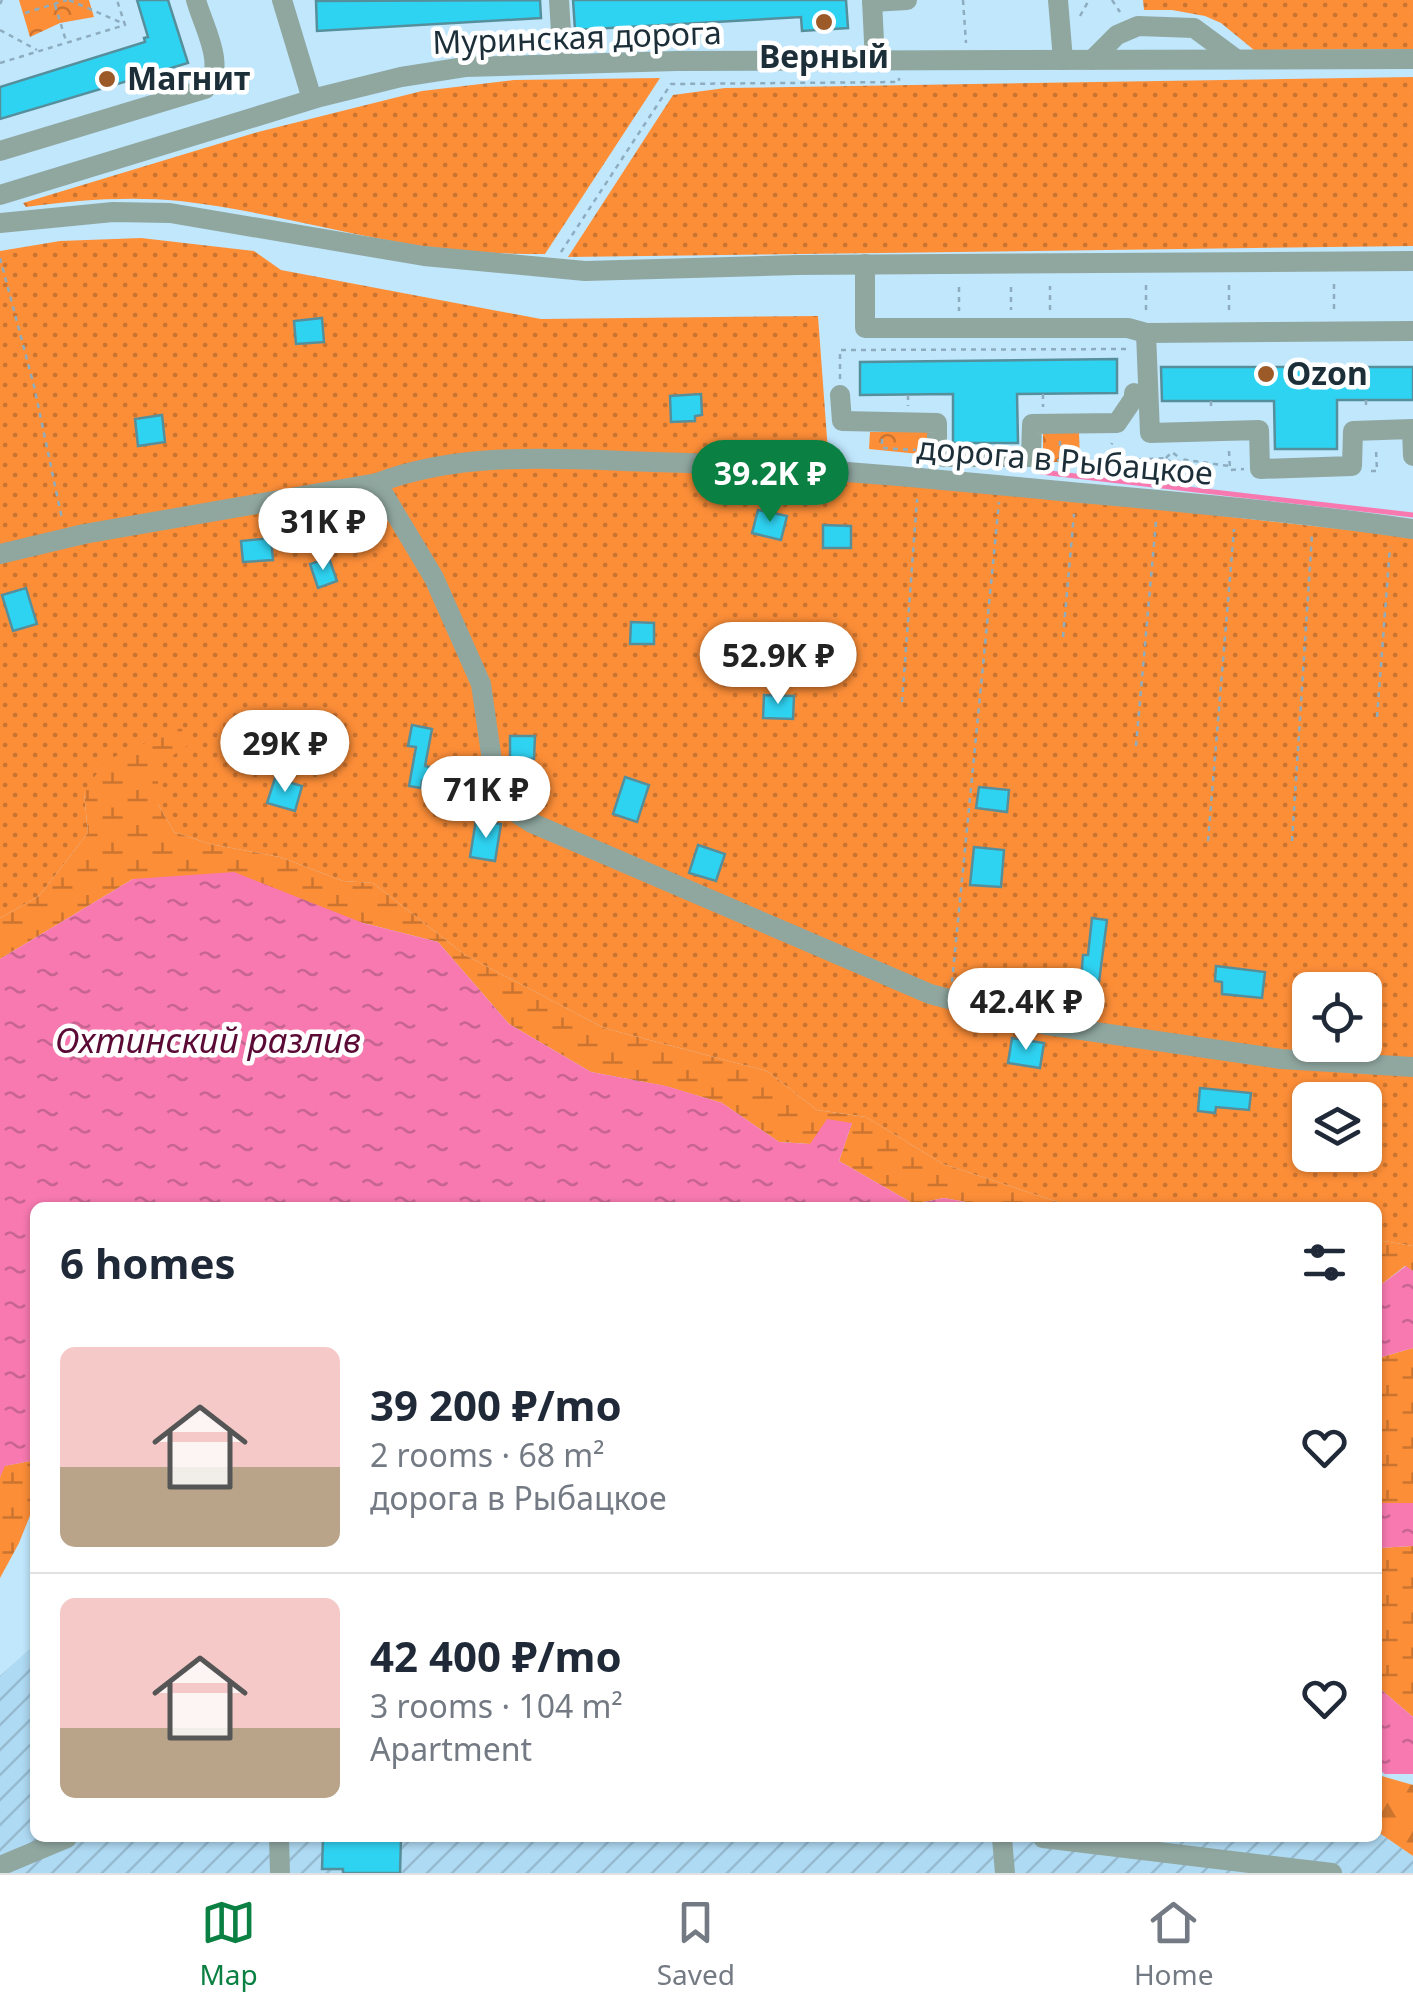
<!DOCTYPE html>
<meta charset="utf-8">
<style>
:root{--surface:#fff;--page:#f6f6f7;--text:#1f2937;--muted:#747a83;--line:#e0e1e3;--accent:#0b8043}
body{margin:0;font-family:"Noto Sans",sans-serif;background:var(--page);color:var(--text);height:100vh;display:flex;flex-direction:column;font-size:38px;white-space:nowrap}
*{box-sizing:border-box;margin:0}
p{font-size:32px;color:var(--muted)}
.icon{flex:none;width:55px;height:55px;fill:none;stroke:currentColor;stroke-width:2;stroke-linecap:round;stroke-linejoin:round}
.map{position:relative;flex:1;overflow:hidden}
.sheet{position:absolute;left:30px;top:1202px;width:1352px;height:640px;display:flex;flex-direction:column;background:var(--surface);border-radius:15px;box-shadow:0 2px 8px #0004}
.sheet>*{flex:none}
.buttons{position:absolute;left:1292px;top:972px;display:grid;gap:20px}
.buttons a{display:grid;place-items:center;width:90px;height:90px;border-radius:15px;background:var(--surface);box-shadow:0 2px 8px #0004;font-size:50px}
.price{position:absolute;translate:-50% -85px;padding:0 22px;border-radius:35px;background:#fff;color:#222;font-size:32px;line-height:65px;filter:drop-shadow(0 2px 5px #0008)}
.price::after{content:'';position:absolute;left:50%;top:60px;width:30px;height:22px;margin-left:-15px;background:inherit;clip-path:polygon(0 0,100% 0,50% 100%)}
.price.on{background:var(--accent);color:#fff}
ul{padding:0;list-style:none}
li{display:flex;align-items:center;gap:30px;height:250px;padding:0 30px}
li+li{border-top:2px solid var(--line)}
li span{display:grid;place-items:center;flex:none;width:280px;height:200px;border-radius:15px;color:#555}
li>.icon{margin-inline-start:auto}
span .icon{width:120px;height:120px;fill:#fffc;stroke-width:1}
li b{font-size:42px}
h2{display:flex;justify-content:space-between;align-items:center;height:120px;padding:0 30px;font-size:42px}
.tabs{display:flex;justify-content:space-around;align-items:center;height:140px;border-top:2px solid var(--line);background:var(--surface);font-size:28px;color:var(--muted)}
.tabs a{display:grid;justify-items:center;gap:5px}
.tabs .on{color:var(--accent)}
.map>svg:first-child{display:block}
.industrial{fill:url(#industrial-furrows)}
.grass{fill:url(#grass-dots);fill-rule:evenodd}
.forest{fill:url(#forest-firs)}
.wetland{fill:url(#wetland-marsh)}
.park{fill:url(#park-crowns)}
.water{fill:url(#water-ripples)}
.lines{fill:none;stroke-linecap:round;stroke-linejoin:round}
.stream{stroke:#f779b0;stroke-width:5}
.building{fill:#2fd3f2;stroke:#568f9c;stroke-width:2.5}
.path{stroke:#8dadbf;stroke-width:2.5;stroke-dasharray:5 5;stroke-linecap:butt}
.minor{stroke:#90a7a0;stroke-width:20}
.poi-dot{fill:#9d5a29;stroke:#fff;stroke-width:4}
.labels{text-anchor:middle;stroke-width:9;stroke-linejoin:round;paint-order:stroke}
.street-label{font-size:32px;fill:#1c2f39;stroke:#fff}
.poi-label{font-size:32px;font-weight:bold;fill:#1c2f39;stroke:#fff;text-anchor:start}
.water-label{font-size:35px;font-style:italic;fill:#5a0a35;stroke:#fff}
</style>
<div class="map">
<svg width="1413" height="1873" viewBox="0 0 1413 1873">
<defs>
<pattern id="industrial-furrows" width="10" height="10" patternUnits="userSpaceOnUse" patternTransform="scale(2.5)"><rect width="10" height="10" fill="#afdaf3"/><path d="M-1 1l2-2M0 10L10 0M9 11l2-2" fill="none" stroke="#96bbd1"/></pattern>
<pattern id="grass-dots" width="8" height="8" patternUnits="userSpaceOnUse" patternTransform="scale(2.5)"><rect width="8" height="8" fill="#fc8e38"/><path d="M2 2h.1M6 6h.1" fill="none" stroke="#cb7430" stroke-width="1.8" stroke-linecap="round"/></pattern>
<pattern id="forest-firs" width="22" height="20" patternUnits="userSpaceOnUse" patternTransform="scale(2.5)"><rect width="22" height="20" fill="#fc8e38"/><path d="M5 1l3.5 6h-7zM16 11l3.5 6h-7z" fill="#cb7430"/></pattern>
<pattern id="wetland-marsh" width="20" height="14" patternUnits="userSpaceOnUse" patternTransform="scale(2.5)"><rect width="20" height="14" fill="#fc8e38"/><path d="M1 5h8M5 5V1M11 12h8M15 12V8" fill="none" stroke="#cb7430"/></pattern>
<pattern id="park-crowns" width="20" height="18" patternUnits="userSpaceOnUse" patternTransform="scale(2.5)"><rect width="20" height="18" fill="#fc8e38"/><path d="M2 6a3 3 0 1 1 6 0M12 15a3 3 0 1 1 6 0" fill="none" stroke="#cb7430"/></pattern>
<pattern id="water-ripples" width="26" height="14" patternUnits="userSpaceOnUse" patternTransform="scale(2.5)"><rect width="26" height="14" fill="#f779b0"/><path d="M2 4q2-2 4 0t4 0M15 11q2-2 4 0t4 0" fill="none" stroke="#c76490"/></pattern>
</defs>
<rect width="100%" height="100%" fill="#c1e7fd"/>
<polygon class="industrial" points="35,1644 35,1838 1378,1838 1378,1832 1413,1856 1413,1873 0,1873 0,1676"/>
<g class="grass">
<polygon points="1143,0 1413,0 1413,49 1254,50 1221,23 1205,16 1172,10 1144,10"/>
<polygon points="1413,77 1413,246 568,257 673,95 725,88"/>
<path d="M660 78 545 254C501 254 458 252 415 245 336 232 259 210 180 201 129 196 77 200 26 207L23 203 258 132 422 91 514 80Z"/>
<path d="M141 238 254 251 281 270 541 319 818 316 830 479 1005 492 1413 537V1246L1378 1240V1208L1073 1207 943 1164 866 1117 817 1110 767 1071 604 1028 465 955 373 883 343 881 280 857 210 844 174 832 158 804V766L84 793 88 833 39 896 0 918V251L60 241ZM1310 990H1365V1045H1310ZM1310 1100H1365V1155H1310Z"/>
</g>
<polygon class="forest" points="1378,1775 1413,1785 1413,1856 1378,1832"/>
<g class="wetland">
<polygon points="181,727 188,745 158,766 158,804 174,832 210,844 280,857 343,881 373,883 465,955 604,1028 767,1071 817,1110 866,1117 943,1164 1073,1207 993,1207 944,1198 914,1204 839,1161 852,1123 810,1144 779,1142 722,1103 665,1086 591,1072 509,1024 438,942 363,923 133,879 0,959 0,918 39,896 88,833 84,793 105,761"/>
<polygon points="1378,1240 1413,1246 1413,1271 1405,1266 1378,1287"/>
<polygon points="1413,1348 1413,1503 1378,1503 1378,1358"/>
<polygon points="35,1460 35,1503 19,1543 0,1578 0,1477 4,1466"/>
<polygon points="1413,1546 1413,1717 1378,1687 1378,1548"/>
</g>
<g class="park">
<polygon points="19,0 89,0 94,17 60,23 30,37"/>
<polygon points="870,432 929,432 929,455 869,449"/>
<polygon points="1043,433 1079,433 1080,462 1043,462"/>
</g>
<g class="water">
<polygon points="234,872 363,923 438,942 509,1024 591,1072 666,1086 722,1103 779,1142 810,1144 827,1119 852,1123 839,1161 914,1204 944,1198 993,1207 35,1208 35,1460 5,1466 0,1477 0,959 133,879"/>
<polygon points="1406,1266 1413,1271 1413,1348 1378,1358 1378,1287"/>
<polygon points="1378,1503 1413,1503 1413,1546 1378,1548"/>
<polygon points="1378,1687 1413,1717 1413,1774 1385,1774 1378,1769"/>
</g>
<g class="lines">
<polyline class="stream" points="1041,472 1413,515"/>
</g>
<g class="building">
<polygon points="137,0 168,0 188,63 0,119 0,87 145,42 144,38 148,37"/>
<polygon points="540,0 541,18 317,31 316,1"/>
<polygon points="573,0 846,0 848,28 802,31 801,17 575,30"/>
<polygon points="322,318 324,342 296,344 294,321"/>
<polygon points="1117,359 1117,393 1017,394 1018,443 953,443 953,394 860,395 860,362"/>
<polygon points="1161,367 1413,367 1413,400 1337,400 1337,449 1275,449 1274,401 1162,401"/>
<polygon points="701,394 702,415 695,416 695,421 671,422 670,396"/>
<polygon points="162,415 165,442 138,446 135,419"/>
<polygon points="758,510 787,516 781,540 752,533"/>
<polygon points="823,525 851,526 851,548 823,548"/>
<polygon points="271,538 273,560 243,562 241,541"/>
<polygon points="329,558 337,581 318,588 310,564"/>
<polygon points="26,588 37,624 13,631 2,595"/>
<polygon points="631,622 654,623 654,644 630,644"/>
<polygon points="764,695 794,696 793,719 763,718"/>
<polygon points="412,725 432,729 425,766 434,768 431,783 422,781 421,788 409,786 416,747 408,746"/>
<polygon points="510,736 535,736 534,759 510,758"/>
<polygon points="625,777 649,785 637,822 613,814"/>
<polygon points="275,778 302,786 295,811 267,803"/>
<polygon points="979,787 1009,790 1007,812 976,808"/>
<polygon points="476,820 501,824 495,861 470,857"/>
<polygon points="698,845 725,854 716,881 689,873"/>
<polygon points="974,847 1004,850 1001,887 970,885"/>
<polygon points="1092,918 1107,920 1099,982 1081,980 1083,955 1088,955"/>
<polygon points="1216,966 1265,972 1262,998 1222,994 1222,982 1215,981"/>
<polygon points="1012,1038 1044,1043 1040,1068 1008,1063"/>
<polygon points="1200,1088 1251,1093 1249,1110 1216,1107 1215,1113 1198,1111"/>
<polygon points="323,1838 401,1838 400,1873 343,1873 343,1869 322,1869"/>
</g>
<g class="lines">
<g class="path">
<polyline points="69,0 122,23"/>
<polyline points="963,0 966,43"/>
<polyline points="1112,0 1120,12"/>
<polyline points="0,4 2,0"/>
<polyline points="55,5 66,41"/>
<polyline points="25,13 67,0"/>
<polyline points="1080,16 1089,0"/>
<polyline points="0,30 37,50"/>
<polyline points="0,63 125,25 117,0"/>
<polyline points="561,252 671,84 899,82 899,78"/>
<polyline points="0,258 34,386 62,519"/>
<polyline points="1334,284 1334,312"/>
<polyline points="1146,285 1146,312"/>
<polyline points="1229,285 1229,313"/>
<polyline points="959,287 959,311"/>
<polyline points="1011,287 1011,310"/>
<polyline points="1050,310 1050,286"/>
<polyline points="840,379 840,350 1128,349"/>
<polyline points="1043,394 1043,407"/>
<polyline points="908,395 908,406"/>
<polyline points="1366,400 1366,409"/>
<polyline points="1211,401 1211,410"/>
<polyline points="882,439 882,448 916,450"/>
<polyline points="1060,441 1060,458"/>
<polyline points="1229,451 1230,470 1244,469"/>
<polyline points="1109,454 1112,443"/>
<polyline points="1166,458 1172,452 1180,458"/>
<polyline points="1047,460 1101,460 1104,467 1109,468 1114,461 1166,458 1174,465 1180,459 1229,466"/>
<polyline points="1371,471 1377,471 1376,450"/>
<polyline points="1063,637 1074,514"/>
<polyline points="902,702 917,499"/>
<polyline points="1377,717 1390,547"/>
<polyline points="1136,746 1156,521"/>
<polyline points="1208,841 1234,529"/>
<polyline points="1292,841 1312,534"/>
<polyline points="952,982 999,502"/>
</g>
<g class="minor">
<polyline points="282,0 312,99"/>
<polyline points="559,0 563,63"/>
<polyline points="872,0 875,62"/>
<polyline points="1058,0 1063,60"/>
<polyline points="872,2 907,0"/>
<polyline points="1092,60 1117,35 1138,26 1194,28 1236,59"/>
<path d="M0 151 205 89C228 68 203 26 196 0"/>
<polyline points="0,195 320,97 401,77 465,67 677,61 1413,59"/>
<polyline points="0,223 113,212 170,213 424,256 585,271 797,265 1413,261"/>
<polyline points="865,264 865,328 1128,328 1146,333 1413,331"/>
<polyline points="1146,333 1150,433 1259,430 1260,469 1352,466 1353,431 1412,429 1413,456"/>
<polyline points="840,395 842,421 937,423 937,451 943,457 1031,457 1032,424 1117,423 1134,398 1134,393"/>
<polyline points="377,483 434,578 481,684 496,789 507,807 532,823 930,994 1047,1025 1281,1059 1413,1067"/>
<path d="M0 554 84 534 377 483C464 450 561 459 653 462 789 465 925 478 1060 491 1178 502 1296 512 1413 529"/>
<polyline points="279,1838 280,1873"/>
<polyline points="1002,1838 1005,1873"/>
<polyline points="1043,1838 1332,1873"/>
<polyline points="0,1866 67,1838"/>
</g>
</g>
<g class="poi-dot">
<circle cx="824" cy="22" r="10"/>
<circle cx="107" cy="79" r="10"/>
<circle cx="1266" cy="374" r="10"/>
</g>
<g class="labels">
<g class="street-label">
<text transform="translate(577 38) rotate(-2)" y="11">Муринская дорога</text>
<text transform="translate(1065 461) rotate(5)" y="11">дорога в Рыбацкое</text>
</g>
<g class="poi-label">
<text x="824" y="68" text-anchor="middle">Верный</text>
<text x="127" y="90">Магнит</text>
<text x="1286" y="385">Ozon</text>
</g>
<g class="water-label">
<text x="208" y="1053">Охтинский разлив</text>
</g>
</g>
</svg>
<div class="buttons">
<a><svg class="icon" aria-label="locate" viewBox="0 0 24 24"><circle cx="12" cy="12" r="6"/><path d="M12 2v4M12 18v4M2 12h4M18 12h4"/></svg></a>
<a><svg class="icon" aria-label="layers" viewBox="0 0 24 24"><path d="M12 4l9 5-9 5-9-5zM3 14l9 5 9-5"/></svg></a>
</div>
<b class="price on" style="left:770px;top:525px">39.2K ₽</b>
<b class="price" style="left:323px;top:573px">31K ₽</b>
<b class="price" style="left:778px;top:707px">52.9K ₽</b>
<b class="price" style="left:285px;top:795px">29K ₽</b>
<b class="price" style="left:486px;top:841px">71K ₽</b>
<b class="price" style="left:1026px;top:1053px">42.4K ₽</b>
<section class="sheet">
<h2>6 homes<svg class="icon" aria-label="filters" viewBox="0 0 24 24"><path d="M4 7h16M4 17h16"/><circle cx="9" cy="7" r="2"/><circle cx="15" cy="17" r="2"/></svg></h2>
<ul>
<li><span style="background:linear-gradient(#f6c9c9 60%,#b9a48a 0)"><svg class="icon" aria-label="home" viewBox="0 0 24 24"><path d="M3 11l9-7 9 7M6 9v11h12V9"/></svg></span><div><b>39 200 ₽/mo</b><p>2 rooms · 68 m²</p><p>дорога в Рыбацкое</p></div><svg class="icon" aria-label="heart" viewBox="0 0 24 24"><path d="M12 20l-8-8c-3-5 5-10 8-4 3-6 11-1 8 4z"/></svg></li>
<li><span style="background:linear-gradient(#f6c9c9 65%,#b9a48a 0)"><svg class="icon" aria-label="home" viewBox="0 0 24 24"><path d="M3 11l9-7 9 7M6 9v11h12V9"/></svg></span><div><b>42 400 ₽/mo</b><p>3 rooms · 104 m²</p><p>Apartment</p></div><svg class="icon" aria-label="heart" viewBox="0 0 24 24"><path d="M12 20l-8-8c-3-5 5-10 8-4 3-6 11-1 8 4z"/></svg></li>
</ul>
</section>
</div>
<nav class="tabs">
<a class="on"><svg class="icon" aria-label="map" viewBox="0 0 24 24"><path d="M3 6l6-2 6 2 6-2v14l-6 2-6-2-6 2zM9 4v14M15 6v14"/></svg>Map</a>
<a><svg class="icon" aria-label="saved" viewBox="0 0 24 24"><path d="M7 4h10v16l-5-4-5 4z"/></svg>Saved</a>
<a><svg class="icon" aria-label="home" viewBox="0 0 24 24"><path d="M3 11l9-7 9 7M6 9v11h12V9"/></svg>Home</a>
</nav>
